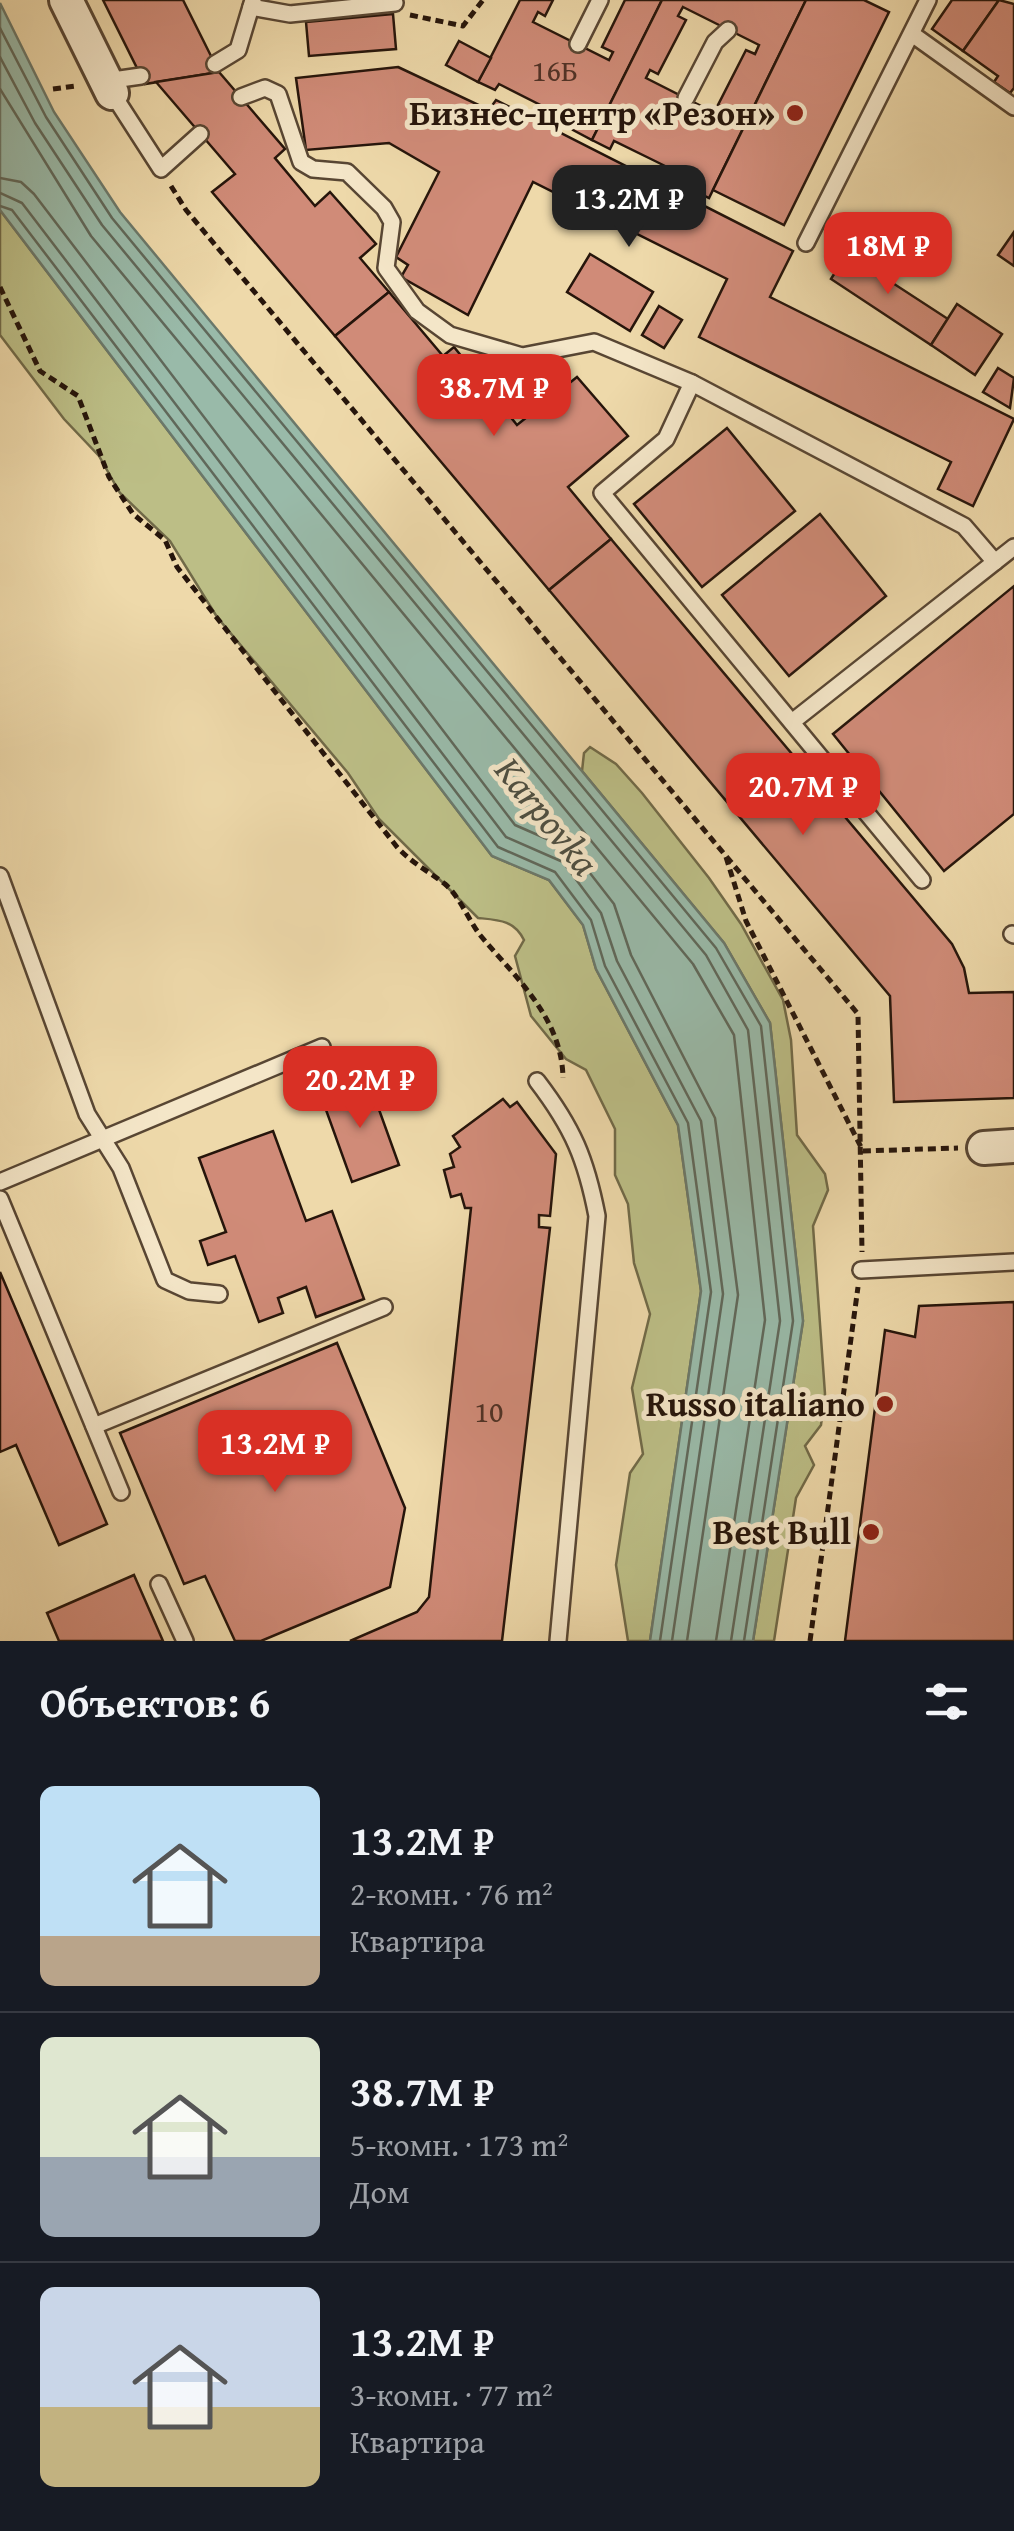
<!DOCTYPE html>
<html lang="ru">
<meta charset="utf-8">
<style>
:root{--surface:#171b24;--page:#242831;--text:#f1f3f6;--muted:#9ea1a6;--line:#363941;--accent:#d93025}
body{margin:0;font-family:"Gentium Book Plus",serif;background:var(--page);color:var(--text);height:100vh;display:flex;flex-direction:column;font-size:38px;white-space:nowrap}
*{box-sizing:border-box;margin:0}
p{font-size:32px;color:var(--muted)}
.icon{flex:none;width:55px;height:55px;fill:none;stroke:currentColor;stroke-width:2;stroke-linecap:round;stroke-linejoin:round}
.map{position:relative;height:1641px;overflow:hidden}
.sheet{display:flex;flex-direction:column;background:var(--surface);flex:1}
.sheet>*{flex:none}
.price{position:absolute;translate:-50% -85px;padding:0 22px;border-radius:20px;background:var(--accent);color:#fff;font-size:32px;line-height:65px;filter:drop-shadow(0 2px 5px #0008)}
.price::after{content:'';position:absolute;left:50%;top:60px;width:30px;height:22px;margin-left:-15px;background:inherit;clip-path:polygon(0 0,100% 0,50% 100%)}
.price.current{background:#222;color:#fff}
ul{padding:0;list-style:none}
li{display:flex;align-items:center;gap:30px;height:250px;padding:0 40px}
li+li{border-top:2px solid var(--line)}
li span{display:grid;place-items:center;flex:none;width:280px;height:200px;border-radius:15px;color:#555}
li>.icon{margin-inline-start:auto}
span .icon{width:120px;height:120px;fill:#fffc;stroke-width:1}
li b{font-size:42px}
h2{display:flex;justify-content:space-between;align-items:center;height:120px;padding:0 40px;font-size:42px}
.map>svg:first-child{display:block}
.green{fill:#bcbe86;stroke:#716a48;stroke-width:2.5}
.water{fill:#99baa9;stroke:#6b786a;stroke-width:2.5}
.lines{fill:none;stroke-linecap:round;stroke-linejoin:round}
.shore{stroke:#60685a;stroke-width:2.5}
.building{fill:#d08b78;stroke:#26150b;stroke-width:2.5;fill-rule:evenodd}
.service-casing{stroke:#584633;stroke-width:20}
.minor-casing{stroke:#584633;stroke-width:38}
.path{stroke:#26150b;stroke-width:5;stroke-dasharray:8 5;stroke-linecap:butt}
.service{stroke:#f4e6c8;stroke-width:15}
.minor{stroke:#f4e6c8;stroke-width:32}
.poi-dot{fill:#8f2418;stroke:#f4e6c8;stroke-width:4}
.labels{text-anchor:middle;stroke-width:10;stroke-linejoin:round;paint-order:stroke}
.number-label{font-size:30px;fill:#503226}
.poi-label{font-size:35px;font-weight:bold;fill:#26150b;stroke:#f4e6c8;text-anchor:end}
.water-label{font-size:38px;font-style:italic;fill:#4e4f42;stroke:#f4e6c8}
</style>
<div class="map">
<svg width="1014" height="1641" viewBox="0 0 1014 1641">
<rect width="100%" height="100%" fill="#eed9aa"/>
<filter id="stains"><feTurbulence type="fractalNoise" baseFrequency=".002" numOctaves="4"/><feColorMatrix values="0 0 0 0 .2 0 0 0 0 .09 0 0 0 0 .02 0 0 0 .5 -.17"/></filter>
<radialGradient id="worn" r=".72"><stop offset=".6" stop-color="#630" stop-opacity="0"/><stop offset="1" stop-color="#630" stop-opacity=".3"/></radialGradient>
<g class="green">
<path d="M0 210 492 856 549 880 583 925 596 969 678 1125 701 1291 650 1641H628L616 1565 630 1473 643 1454 632 1388 650 1314 634 1263 628 1204 615 1175V1129L586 1070 566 1059 531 1016 515 956 524 940C514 920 499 920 478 918L379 819 348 773 217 617 170 541 120 493 99 456 64 419 0 335Z"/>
<polygon points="590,747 616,764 642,793 709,878 741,924 783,1000 791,1040 797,1135 825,1174 828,1190 813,1226 825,1394 821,1425 805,1446 814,1465 796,1498 774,1641 753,1641 803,1321 770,1023 724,943 582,771 584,753"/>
</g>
<polygon class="water" points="0,3 54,112 120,212 724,943 770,1023 803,1321 753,1641 650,1641 701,1291 678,1125 596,969 583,925 549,880 492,856 0,210"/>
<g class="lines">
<g class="shore">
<polyline points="0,28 46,117 112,218 716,948 761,1026 793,1321 744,1641"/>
<polyline points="0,57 35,123 102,225 706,955 748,1030 780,1321 731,1641"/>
<polyline points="0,89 91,236 693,964 734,1035 765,1320 716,1641"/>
<polyline points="0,178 21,182 34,194 515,825 572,850 614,904 631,955 715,1118 738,1295 687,1641"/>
<polyline points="0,193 22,203 506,837 563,862 601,913 617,961 701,1121 723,1294 672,1641"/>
<polyline points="0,206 12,210 498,847 555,872 591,920 605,966 688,1123 711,1292 660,1641"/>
</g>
</g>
<g class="building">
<polygon points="103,0 183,0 219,72 145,84"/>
<polygon points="520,0 553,0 545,16 538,12 533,22 609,60 613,52 602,47 625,0 662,0 592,140 573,130 576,123 499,84 495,90 478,82"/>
<path d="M662 0H806L709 198 689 188 693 180 655 161 614 141 610 149 592 140ZM683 7 759 45 755 54 746 50 718 105 727 109 723 117 646 78 650 70 658 74 686 20 678 16Z"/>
<polygon points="806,0 864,0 889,12 784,225 713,190"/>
<polygon points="952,0 999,0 963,51 932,29"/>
<polygon points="999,0 1014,4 1014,88 1010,93 994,82 998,76 963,51"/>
<polygon points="393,14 396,49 309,56 306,22"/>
<polygon points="459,41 491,58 478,82 446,65"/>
<polygon points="398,67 489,110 496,100 793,251 770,297 1014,419 973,506 938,489 951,462 699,337 727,279 533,182 468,315 401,277 408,265 396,257 439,172 389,143 306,150 296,78"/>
<polygon points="219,72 285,149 275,158 315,206 330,192 376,244 360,258 389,292 335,336 212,192 235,174 156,82"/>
<polygon points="1014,232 1014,266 998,255"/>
<polygon points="851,247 869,259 865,265 948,319 931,345 831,279"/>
<polygon points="590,254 653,292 630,331 567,292"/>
<polygon points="389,292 443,356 454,347 517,425 577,377 628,436 568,487 611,539 549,590 335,336"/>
<polygon points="957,304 1002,334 975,375 931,345"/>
<polygon points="659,306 682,320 664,348 642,335"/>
<polygon points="998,368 1014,378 1010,408 983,392"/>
<polygon points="727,428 795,511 702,587 634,504"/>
<polygon points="820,514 886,596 789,676 722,595"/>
<polygon points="611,539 952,944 964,968 969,993 1014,992 1014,1098 894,1102 890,996 549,590"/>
<polygon points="1014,586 1014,814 944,871 833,734"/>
<polygon points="368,1079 399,1165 352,1182 321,1096"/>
<polygon points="503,1099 510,1107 517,1102 556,1154 550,1216 539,1215 539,1227 550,1228 502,1641 350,1641 417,1612 429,1597 471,1208 465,1208 461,1194 451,1197 444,1170 454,1167 450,1154 460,1147 453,1136"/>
<polygon points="273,1131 306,1221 332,1211 364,1299 316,1317 306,1287 278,1298 283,1313 259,1322 235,1256 208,1265 200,1241 226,1232 199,1158"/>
<polygon points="0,1272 107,1524 59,1545 16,1445 0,1452"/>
<polygon points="1014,1302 1014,1641 845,1641 885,1330 915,1337 919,1306"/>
<polygon points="337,1343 405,1508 390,1587 261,1641 235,1641 205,1576 184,1584 120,1433"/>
<polygon points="134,1575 163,1641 59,1641 47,1613"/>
</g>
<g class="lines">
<defs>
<g id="service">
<polyline points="251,7 290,14 395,3"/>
<polyline points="912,34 1014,107"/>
<polyline points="578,44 600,0"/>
<polyline points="215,64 238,50 253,0"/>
<polyline points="106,81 141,76"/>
<polyline points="112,93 161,169 200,134"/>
<polyline points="241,97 265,88 278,94 301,162 313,169 347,172 384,208 392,222 386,268 417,311 450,335 522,356 594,342 692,383 964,526 995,562"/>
<polyline points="686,98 715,42 728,30"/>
<polyline points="806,243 928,0"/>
<polyline points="692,383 666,439 602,493 922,880"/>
<polyline points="792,722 1014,547"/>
<polyline points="0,876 87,1114 121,1168 165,1280 189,1291 219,1294"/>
<polyline points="1012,934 1014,935"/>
<path d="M537 1081C573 1128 586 1159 597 1216L558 1641"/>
<polyline points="0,1182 322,1047"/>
<polyline points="0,1199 121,1492"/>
<polyline points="861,1270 1014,1262"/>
<polyline points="94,1426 384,1307"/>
<polyline points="159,1584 185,1641"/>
</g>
<g id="minor">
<polyline points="66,0 112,93"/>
<polyline points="984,1148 1014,1146"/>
</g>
</defs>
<use href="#service" class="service-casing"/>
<use href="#minor" class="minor-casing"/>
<g class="path">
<polyline points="410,15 463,26 483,0"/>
<polyline points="53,89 75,86"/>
<polyline points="171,186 186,210 858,1014 862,1252"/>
<path d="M0 287 40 371 78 396 109 477 133 514 165 540 177 567 397 847C412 863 428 871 445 884 460 897 468 919 480 935 516 978 562 1018 563 1078"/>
<polyline points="726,857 746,921 863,1151 958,1148"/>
<polyline points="810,1641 858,1287"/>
</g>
<use href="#service" class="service"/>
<use href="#minor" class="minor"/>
</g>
<g class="poi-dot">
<circle cx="795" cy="113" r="10"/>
<circle cx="885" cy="1404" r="10"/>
<circle cx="871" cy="1532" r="10"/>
</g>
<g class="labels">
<g class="number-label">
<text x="555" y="81">16Б</text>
<text x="489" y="1422">10</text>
</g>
<g class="poi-label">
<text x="775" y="125">Бизнес-центр «Резон»</text>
<text x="865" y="1416">Russo italiano</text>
<text x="851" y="1544">Best Bull</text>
</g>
<g class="water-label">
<text transform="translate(547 816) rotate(51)" y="13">Karpovka</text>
</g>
</g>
<rect width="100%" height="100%" filter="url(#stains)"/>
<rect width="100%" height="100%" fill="url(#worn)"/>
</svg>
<b class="price current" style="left:629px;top:250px">13.2M ₽</b>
<b class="price" style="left:888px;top:297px">18M ₽</b>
<b class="price" style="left:494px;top:439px">38.7M ₽</b>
<b class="price" style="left:803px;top:838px">20.7M ₽</b>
<b class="price" style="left:360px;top:1131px">20.2M ₽</b>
<b class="price" style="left:275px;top:1495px">13.2M ₽</b>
</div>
<section class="sheet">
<h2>Объектов: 6<svg class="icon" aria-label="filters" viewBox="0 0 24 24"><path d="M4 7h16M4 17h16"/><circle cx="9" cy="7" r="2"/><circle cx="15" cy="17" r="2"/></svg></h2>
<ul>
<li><span style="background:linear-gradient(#bfe0f5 75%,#b9a48a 0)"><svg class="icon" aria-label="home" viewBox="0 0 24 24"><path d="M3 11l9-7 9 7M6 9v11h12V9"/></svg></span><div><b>13.2M ₽</b><p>2-комн. · 76 m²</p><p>Квартира</p></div></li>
<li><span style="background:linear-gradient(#dfe7d0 60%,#9aa5b1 0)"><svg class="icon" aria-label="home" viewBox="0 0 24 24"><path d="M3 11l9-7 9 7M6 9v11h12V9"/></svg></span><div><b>38.7M ₽</b><p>5-комн. · 173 m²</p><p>Дом</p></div></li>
<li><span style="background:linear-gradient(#c9d6e8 60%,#c2b280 0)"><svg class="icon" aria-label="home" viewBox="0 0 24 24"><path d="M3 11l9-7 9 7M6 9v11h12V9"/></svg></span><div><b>13.2M ₽</b><p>3-комн. · 77 m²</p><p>Квартира</p></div></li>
</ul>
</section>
